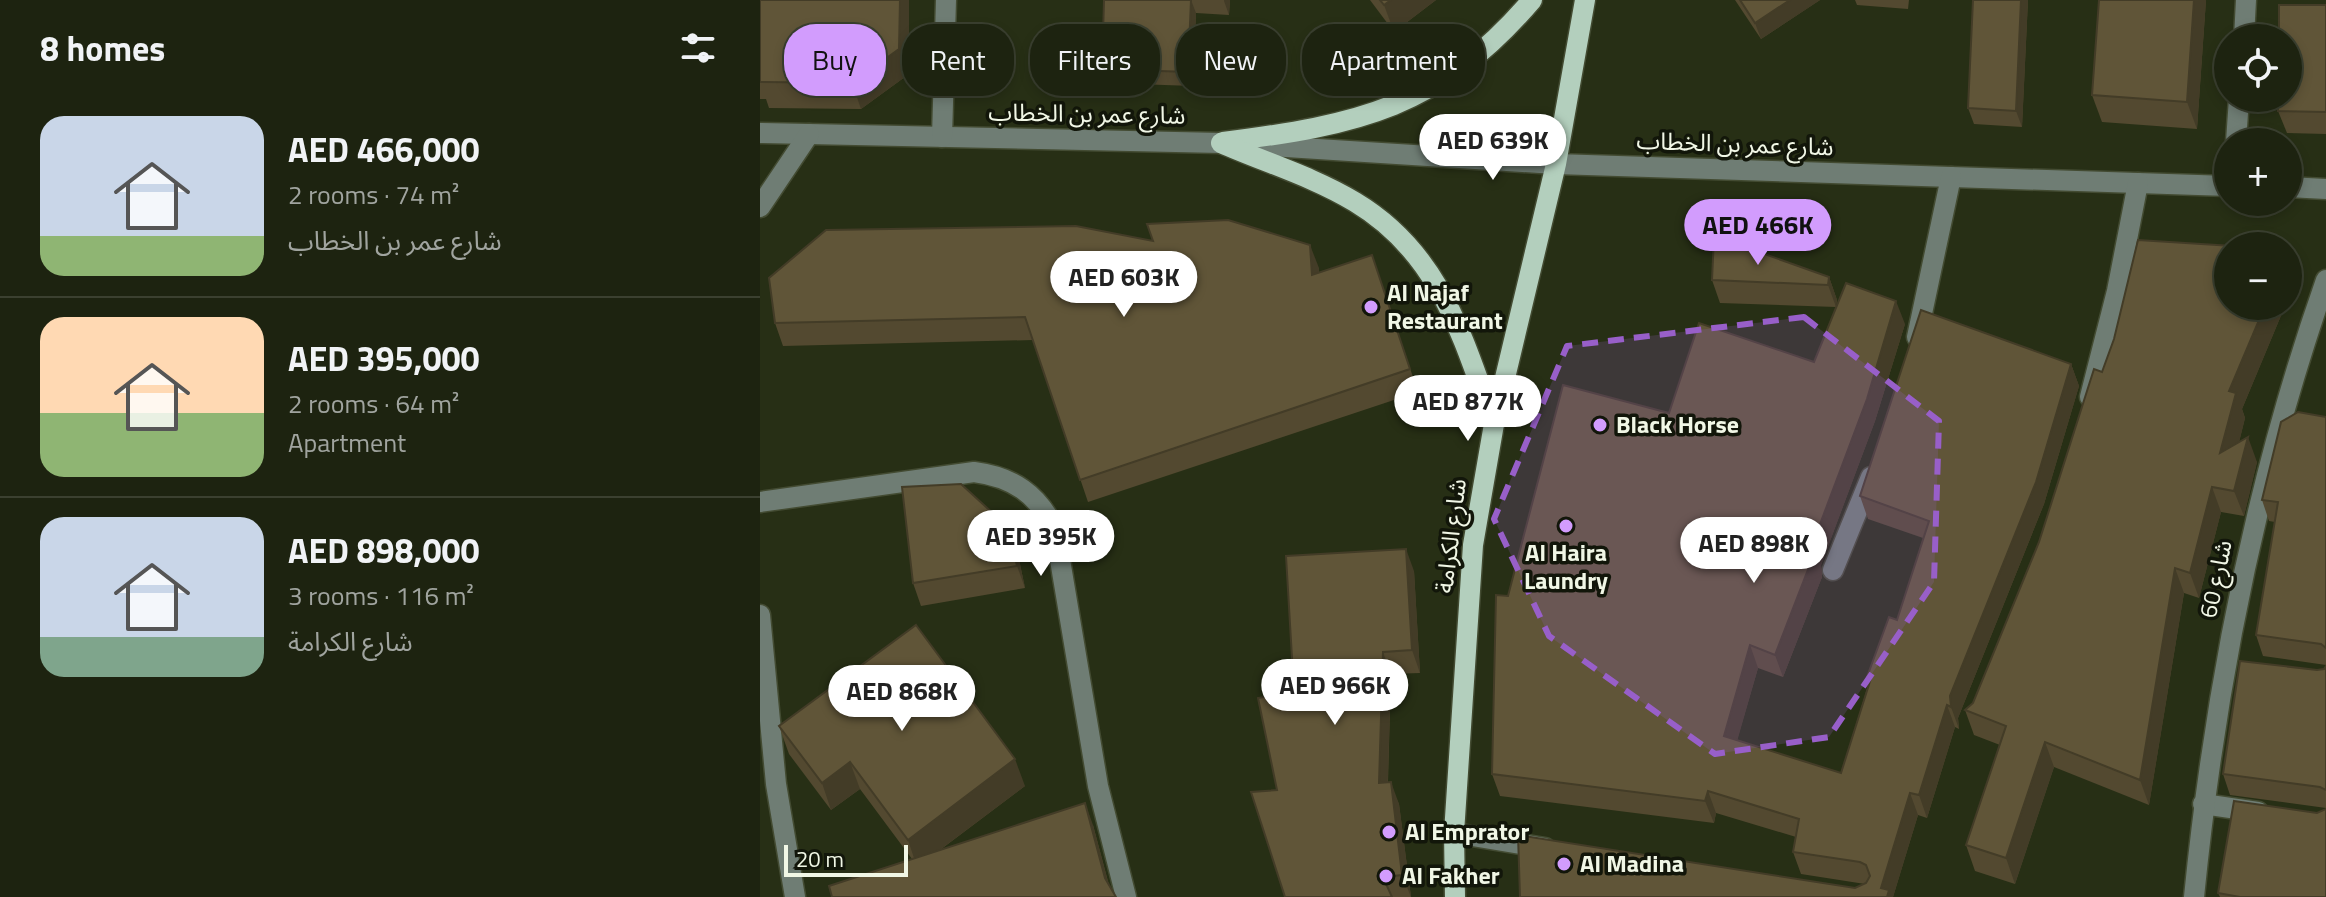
<!DOCTYPE html>
<meta charset="utf-8">
<style>
:root{--surface:#1d2310;--page:#252b19;--text:#f1f3f6;--muted:#a0a49f;--line:#3b4030;--accent:#d29cfd}
body{margin:0;font-family:"Titillium Web","Noto Sans Arabic",sans-serif;background:var(--page);color:var(--text);height:100vh;display:flex;flex-direction:column;font-size:30px;white-space:nowrap}
*{box-sizing:border-box;margin:0}
p{font-size:26px;color:var(--muted)}
.icon{flex:none;width:44px;height:44px;fill:none;stroke:currentColor;stroke-width:2;stroke-linecap:round;stroke-linejoin:round}
.map{position:relative;flex:1;overflow:hidden}
.drawer{display:flex;flex-direction:column;background:var(--surface);width:760px}
.drawer>*{flex:none}
.banner{position:absolute;left:24px;top:24px;width:760px;height:72px;display:flex;gap:16px}
.tools{position:absolute;left:1454px;top:24px;display:grid;gap:16px}
.tools a{display:grid;place-items:center;width:88px;height:88px;border-radius:50%;background:var(--surface);box-shadow:0 4px 12px #0003,0 0 0 2px var(--line);font-size:40px}
.scale{position:absolute;left:24px;bottom:20px;width:124px;box-sizing:border-box;padding-left:8px;border:4px solid #f1f7e6;border-top:0;font-size:22px;line-height:28px;white-space:nowrap;color:#f1f7e6;-webkit-text-stroke:6px #12160a;paint-order:stroke}
.price{position:absolute;translate:-50% -68px;padding:0 18px;border-radius:28px;background:#fff;color:#222;font-size:26px;line-height:52px;filter:drop-shadow(0 2px 4px #0008)}
.price::after{content:'';position:absolute;left:50%;top:48px;width:24px;height:18px;margin-left:-12px;background:inherit;clip-path:polygon(0 0,100% 0,50% 100%)}
.price.current{background:var(--accent);color:#111}
ul{padding:0;list-style:none}
li{display:flex;align-items:center;gap:24px;height:200px;padding:0 40px}
li+li{border-top:2px solid var(--line)}
li span{display:grid;place-items:center;flex:none;width:224px;height:160px;border-radius:24px;color:#555}
li>.icon{margin-inline-start:auto}
span .icon{width:96px;height:96px;fill:#fffc;stroke-width:1}
li b{font-size:34px}
h2{display:flex;justify-content:space-between;align-items:center;height:96px;padding:0 40px;font-size:34px}
.chip{padding:0 28px;border-radius:32px;background:var(--surface);box-shadow:0 4px 12px #0003,0 0 0 2px var(--line);font-size:28px;line-height:72px}
.chip.current{background:var(--accent);color:#111}
main{display:flex;flex:1;min-height:0}
.map>svg:first-child{display:block}
.lines{fill:none;stroke-linecap:round;stroke-linejoin:round}
.minor-casing{stroke:#434b32;stroke-width:23}
.major-casing{stroke:#434b32;stroke-width:23}
.minor{stroke:#6f7d74;stroke-width:20}
.major{stroke:#b3cfbd;stroke-width:20}
.wall{fill:#534930}
.shaded-wall{fill:#433c27}
.building{fill:#605538;stroke:#433c27;stroke-width:2}
.marked{fill:#985fc9;fill-opacity:0.2;stroke:#985fc9;stroke-width:6;stroke-dasharray:16 10;stroke-linejoin:round}
.poi-dot{fill:#d29cfd;stroke:#12160a;stroke-width:3}
.labels{text-anchor:middle;stroke-width:7;stroke-linejoin:round;paint-order:stroke}
.street-label{font-size:24px;fill:#f1f7e6;stroke:#12160a}
.poi-label{font-size:24px;font-weight:bold;fill:#f1f7e6;stroke:#12160a;text-anchor:start}
</style>
<main>
<section class="drawer">
<h2>8 homes<svg class="icon" aria-label="filters" viewBox="0 0 24 24"><path d="M4 7h16M4 17h16"/><circle cx="9" cy="7" r="2"/><circle cx="15" cy="17" r="2"/></svg></h2>
<ul>
<li><span style="background:linear-gradient(#c9d6e8 75%,#8fb573 0)"><svg class="icon" aria-label="home" viewBox="0 0 24 24"><path d="M3 11l9-7 9 7M6 9v11h12V9"/></svg></span><div><b>AED 466,000</b><p>2 rooms · 74 m²</p><p>شارع عمر بن الخطاب</p></div></li>
<li><span style="background:linear-gradient(#ffd9b3 60%,#8fb573 0)"><svg class="icon" aria-label="home" viewBox="0 0 24 24"><path d="M3 11l9-7 9 7M6 9v11h12V9"/></svg></span><div><b>AED 395,000</b><p>2 rooms · 64 m²</p><p>Apartment</p></div></li>
<li><span style="background:linear-gradient(#c9d6e8 75%,#7fa58c 0)"><svg class="icon" aria-label="home" viewBox="0 0 24 24"><path d="M3 11l9-7 9 7M6 9v11h12V9"/></svg></span><div><b>AED 898,000</b><p>3 rooms · 116 m²</p><p>شارع الكرامة</p></div></li>
</ul>
</section>
<div class="map">
<svg width="1566" height="897" viewBox="0 0 1566 897">
<rect width="100%" height="100%" fill="#272f15"/>
<g class="lines">
<defs>
<g id="minor">
<polyline points="1484,38 1486,0"/>
<polyline points="0,133 461,143 796,164 1468,186"/>
<polyline points="182,137 186,0"/>
<polyline points="1476,142 1479,98"/>
<polyline points="1528,187 1566,189"/>
<polyline points="0,207 49,134"/>
<polyline points="1157,337 1191,177"/>
<polyline points="1330,397 1357,291 1378,183"/>
<path d="M0 502 214 472C253 477 278 494 295 530L338 786 366 897"/>
<polyline points="1073,570 1111,477"/>
<polyline points="0,615 16,784 35,897"/>
<polyline points="1443,804 1498,812"/>
<polyline points="694,833 785,848"/>
<path d="M1434 897C1455 687 1496 479 1566 280"/>
</g>
<g id="major">
<path d="M463 142C597 125 680 108 772 0"/>
<path d="M461 143C504 162 554 177 595 202 680 253 702 336 734 424"/>
<polyline points="695,897 694,833 713,545 734,424 796,164 825,0"/>
</g>
</defs>
<use href="#minor" class="minor-casing"/>
<use href="#major" class="major-casing"/>
<use href="#minor" class="minor"/>
<use href="#major" class="major"/>
</g>
<g class="wall">
<polygon points="0,0 149,74 101,109 9,108 6,99 0,99"/>
<polygon points="344,0 470,0 469,15 436,13 433,86 347,83 342,69"/>
<polygon points="610,0 676,0 634,32"/>
<polygon points="975,0 1060,0 1001,39"/>
<polygon points="1095,0 1149,0 1148,9 1097,5"/>
<polygon points="1213,0 1268,0 1262,127 1214,124 1208,108"/>
<polygon points="1446,0 1437,129 1342,122 1332,95"/>
<polygon points="1566,5 1566,134 1527,133 1518,111"/>
<polygon points="393,241 559,268 559,273 612,255 658,392 328,502 273,340 23,346 15,323"/>
<polygon points="1069,277 1077,300 1076,307 960,303 952,280"/>
<polygon points="1468,306 1525,306 1482,409 1485,418 1479,442 1497,462 1484,516 1461,512 1439,598 1424,593 1389,805 1294,767 1255,884 1215,871 1206,845 1240,745 1214,735 1205,710 1213,703 1279,542 1342,372"/>
<polygon points="1145,324 1115,421 1061,565 1062,577 1023,677 998,668 977,740 1081,773 1109,682 1107,677 1137,620 1163,538 1108,519 1100,496 1311,364 1319,386 1284,504 1198,718 1199,729 1195,727 1167,818 1158,815 1133,897 760,897 1095,888 1105,884 1041,874 1033,852 1036,837 956,813 954,823 740,796 732,774 748,596 909,413 1054,362"/>
<polygon points="1566,417 1566,665 1503,656 1496,635 1515,522 1509,521 1502,500"/>
<polygon points="249,528 257,550 265,588 161,606 153,583"/>
<polygon points="654,571 660,673 631,674 628,782 639,804 651,897 525,897 517,790 534,692"/>
<polygon points="1566,666 1566,808 1470,795 1463,774 1557,670 1564,669"/>
<polygon points="19,726 265,786 180,850 333,825 349,885 152,859 100,789 71,810 29,754"/>
<polygon points="1557,813 1566,897 1460,897 1458,893"/>
</g>
<g class="shaded-wall">
<polygon points="140,0 149,0 149,74 101,109 92,83"/>
<polygon points="431,0 436,13 433,86 428,72"/>
<polygon points="464,0 470,0 469,15 464,1"/>
<polygon points="631,0 676,0 634,32 624,5"/>
<polygon points="1030,0 1060,0 1001,39 995,23"/>
<polygon points="1261,0 1268,0 1262,127 1256,111"/>
<polygon points="1434,0 1446,0 1437,129 1427,102"/>
<polygon points="550,245 559,268 560,297 552,275"/>
<polygon points="1529,250 1538,275 1528,299 1528,251"/>
<polygon points="1069,277 1077,300 1076,307 1068,285"/>
<polygon points="1136,301 1145,324 1115,421 1061,565 1062,577 1023,677 1015,655"/>
<polygon points="1505,306 1525,306 1482,409 1485,418 1470,479 1460,453 1469,391"/>
<polygon points="1311,364 1319,386 1284,504 1198,718 1199,729 1191,707 1190,696"/>
<polygon points="1488,437 1497,462 1484,516 1474,491"/>
<polygon points="1452,487 1461,512 1439,598 1430,573"/>
<polygon points="249,528 257,550 265,588 257,566"/>
<polygon points="646,549 654,571 660,673 652,650"/>
<polygon points="1415,568 1424,593 1389,805 1380,780"/>
<polygon points="990,645 998,668 972,759 964,736"/>
<polygon points="623,652 631,674 627,805 619,783"/>
<polygon points="1187,705 1195,727 1167,818 1159,795"/>
<polygon points="1285,742 1294,767 1255,884 1246,858"/>
<polygon points="255,759 265,786 157,867 148,840"/>
<polygon points="90,762 100,789 71,810 62,783"/>
<polygon points="631,782 639,804 651,897 642,875"/>
<polygon points="948,791 956,813 954,823 945,801"/>
<polygon points="1150,793 1158,815 1133,897 1124,897 1121,888"/>
<polygon points="325,803 333,825 352,897 345,878"/>
</g>
<g class="building">
<polygon points="0,0 140,0 139,49 92,83 0,82"/>
<polygon points="344,0 431,0 428,72 342,69"/>
<polygon points="620,0 631,0 624,5"/>
<polygon points="980,0 1030,0 995,23"/>
<polygon points="1213,0 1261,0 1256,111 1208,108"/>
<polygon points="1339,0 1434,0 1427,102 1332,95"/>
<polygon points="1519,5 1566,5 1566,112 1518,111 1518,98 1528,98 1528,38 1519,38"/>
<polygon points="468,220 550,245 552,275 612,255 650,369 320,480 265,317 15,323 9,278 66,230 316,226 393,241 387,224"/>
<polygon points="954,236 1069,277 1068,285 952,280"/>
<polygon points="1378,240 1473,246 1468,246 1468,306 1505,306 1469,391 1476,393 1460,453 1488,437 1474,491 1452,487 1430,573 1415,568 1380,780 1285,742 1246,858 1206,845 1246,726 1205,710 1213,703 1279,542 1334,369 1342,372 1354,339"/>
<polygon points="1086,283 1136,301 1107,399 1053,543 1054,554 1015,655 990,645 964,736 1081,773 1111,678 1107,677 1129,617 1137,620 1169,521 1100,496 1161,310 1311,364 1276,482 1190,696 1191,707 1187,705 1159,795 1150,793 1121,888 1129,890 1127,897 760,897 758,835 1095,888 1106,883 1110,876 1106,865 1100,862 1033,852 1039,819 948,791 945,801 732,774 736,595 748,596 803,385 909,413 939,323 1054,362"/>
<polygon points="1538,412 1566,417 1566,648 1561,644 1496,635 1518,502 1502,500 1521,422"/>
<polygon points="201,484 249,528 257,566 153,583 142,487"/>
<polygon points="646,549 652,650 623,652 619,783 631,782 642,875 623,877 632,897 525,897 491,792 517,790 498,698 534,692 526,556"/>
<polygon points="156,625 255,759 148,840 90,762 62,783 19,726"/>
<polygon points="1480,661 1557,670 1564,669 1566,666 1566,790 1560,787 1463,774"/>
<polygon points="1474,801 1557,813 1566,809 1566,897 1480,897 1458,893"/>
<polygon points="325,803 345,878 356,897 72,897 69,886"/>
</g>
<path class="marked" d="M1044 317 1179 421 1174 582 1069 737 955 754 789 636 734 519 807 346Z"/>
<g class="poi-dot">
<circle cx="611" cy="307" r="8"/>
<circle cx="840" cy="425" r="8"/>
<circle cx="806" cy="526" r="8"/>
<circle cx="629" cy="832" r="8"/>
<circle cx="804" cy="864" r="8"/>
<circle cx="626" cy="876" r="8"/>
</g>
<g class="labels">
<g class="street-label">
<text transform="translate(327 114) rotate(1)" y="8">شارع عمر بن الخطاب</text>
<text transform="translate(975 144) rotate(2)" y="8">شارع عمر بن الخطاب</text>
<text transform="translate(691 536) rotate(-83)" y="8">شارع الكرامة</text>
<text transform="translate(1456 579) rotate(-78)" y="8">شارع 60</text>
</g>
<g class="poi-label">
<text x="627" y="301">Al Najaf<tspan x="627" dy="28">Restaurant</tspan></text>
<text x="856" y="433">Black Horse</text>
<text x="806" y="561" text-anchor="middle">Al Haira<tspan x="806" dy="28">Laundry</tspan></text>
<text x="645" y="840">Al Emprator</text>
<text x="820" y="872">Al Madina</text>
<text x="642" y="884">Al Fakher</text>
</g>
</g>
</svg>
<div class="tools">
<a><svg class="icon" aria-label="locate" viewBox="0 0 24 24"><circle cx="12" cy="12" r="6"/><path d="M12 2v4M12 18v4M2 12h4M18 12h4"/></svg></a>
<a>+</a>
<a>−</a>
</div>
<div class="scale">20 m</div>
<b class="price" style="left:733px;top:182px">AED 639K</b>
<b class="price current" style="left:998px;top:267px">AED 466K</b>
<b class="price" style="left:364px;top:319px">AED 603K</b>
<b class="price" style="left:708px;top:443px">AED 877K</b>
<b class="price" style="left:281px;top:578px">AED 395K</b>
<b class="price" style="left:994px;top:585px">AED 898K</b>
<b class="price" style="left:575px;top:727px">AED 966K</b>
<b class="price" style="left:142px;top:733px">AED 868K</b>
<div class="banner">
<a class="chip current">Buy</a>
<a class="chip">Rent</a>
<a class="chip">Filters</a>
<a class="chip">New</a>
<a class="chip">Apartment</a>
</div>
</div>
</main>
